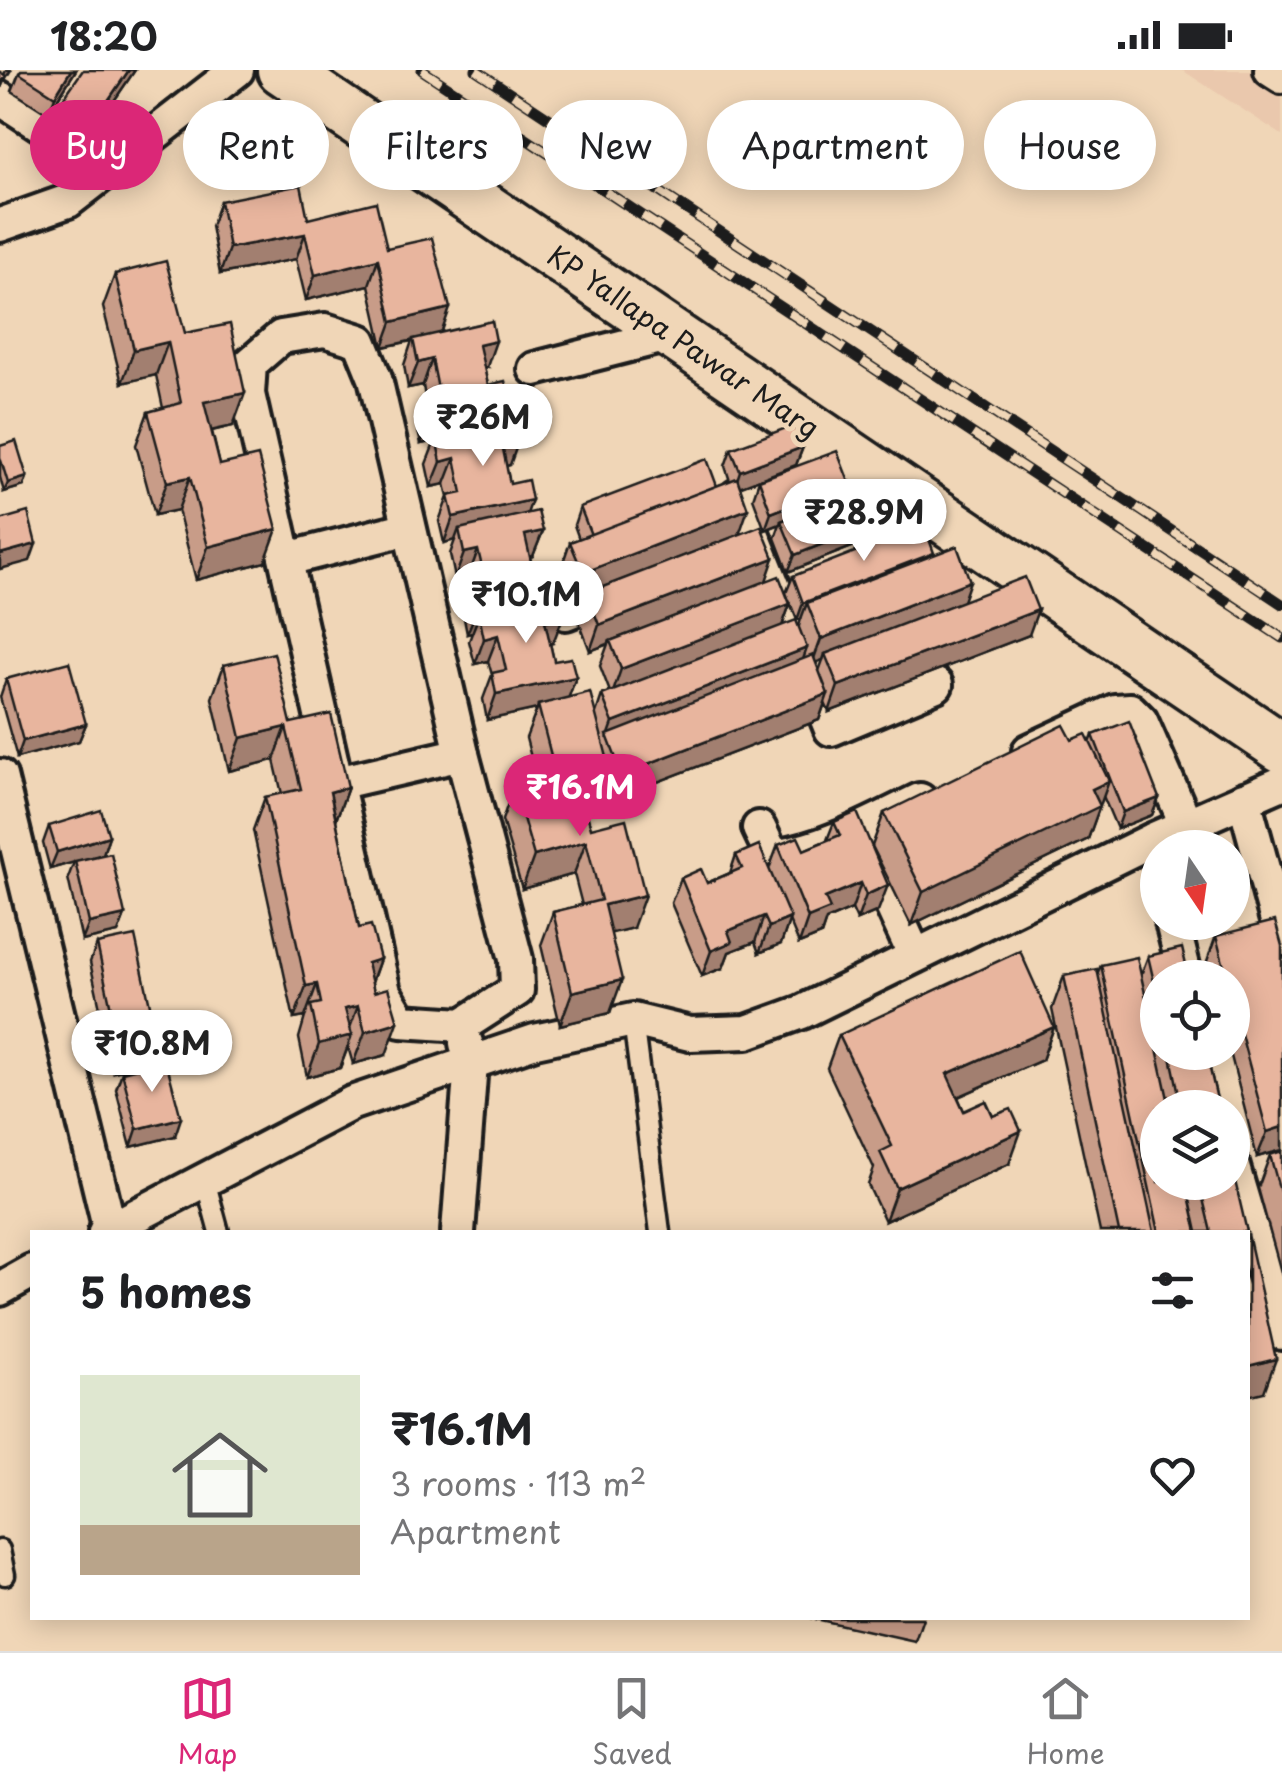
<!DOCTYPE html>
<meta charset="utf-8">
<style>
:root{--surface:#fff;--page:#f6f6f6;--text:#202124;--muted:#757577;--line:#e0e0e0;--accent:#db2777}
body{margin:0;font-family:"Playpen Sans",sans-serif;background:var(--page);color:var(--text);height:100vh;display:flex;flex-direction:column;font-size:38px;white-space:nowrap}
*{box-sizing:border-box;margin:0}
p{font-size:32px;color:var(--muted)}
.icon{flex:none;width:55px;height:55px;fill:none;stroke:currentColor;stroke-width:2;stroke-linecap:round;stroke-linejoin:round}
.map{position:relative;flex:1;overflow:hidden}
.sheet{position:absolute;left:30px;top:1160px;width:1220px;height:390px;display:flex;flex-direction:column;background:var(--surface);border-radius:0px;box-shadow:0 5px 25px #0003}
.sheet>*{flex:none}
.top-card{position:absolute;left:30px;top:30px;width:1222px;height:90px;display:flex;gap:20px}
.needle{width:65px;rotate:167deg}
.tools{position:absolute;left:1140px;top:760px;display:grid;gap:20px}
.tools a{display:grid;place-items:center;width:110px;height:110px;border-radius:50%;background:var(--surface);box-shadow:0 5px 25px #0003;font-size:50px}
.price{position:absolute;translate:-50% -85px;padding:0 22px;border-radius:35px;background:#fff;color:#222;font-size:32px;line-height:65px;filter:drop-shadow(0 2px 5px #0008)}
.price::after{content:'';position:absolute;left:50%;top:60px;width:30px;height:22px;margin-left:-15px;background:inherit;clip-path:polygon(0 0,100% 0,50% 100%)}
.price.active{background:var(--accent);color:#fff}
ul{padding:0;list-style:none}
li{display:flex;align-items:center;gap:30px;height:250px;padding:0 50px}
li+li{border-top:2px solid var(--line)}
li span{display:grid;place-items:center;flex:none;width:280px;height:200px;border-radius:0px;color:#555}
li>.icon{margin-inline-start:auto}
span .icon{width:120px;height:120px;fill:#fffc;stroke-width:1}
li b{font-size:42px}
h2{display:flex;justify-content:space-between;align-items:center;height:120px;padding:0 50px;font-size:42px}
.tag{padding:0 35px;border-radius:45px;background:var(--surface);box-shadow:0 5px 25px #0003;font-size:35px;line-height:90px}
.tag.active{background:var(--accent);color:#fff}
.status{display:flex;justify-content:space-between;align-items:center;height:70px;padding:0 50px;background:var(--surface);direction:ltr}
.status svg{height:28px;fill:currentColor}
.tab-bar{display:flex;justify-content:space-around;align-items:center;height:140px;border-top:2px solid var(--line);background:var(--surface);font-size:28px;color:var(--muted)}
.tab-bar a{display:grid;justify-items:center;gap:5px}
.tab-bar .active{color:var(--accent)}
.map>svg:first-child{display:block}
.built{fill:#eac8ad}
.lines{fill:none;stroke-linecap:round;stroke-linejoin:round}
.lane-casing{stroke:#1c1c1c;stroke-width:25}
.street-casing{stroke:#1c1c1c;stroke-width:40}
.secondary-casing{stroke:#1c1c1c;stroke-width:55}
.lane{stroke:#f0d6b7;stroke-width:18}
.street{stroke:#f0d6b7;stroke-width:32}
.secondary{stroke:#f0d6b7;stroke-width:48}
.rail-casing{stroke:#1c1c1c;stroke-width:11}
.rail{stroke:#f0d6b7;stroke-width:8;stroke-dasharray:22;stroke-linecap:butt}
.wall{fill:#c89c88;stroke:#1c1c1c;stroke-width:2.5;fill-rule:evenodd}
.shaded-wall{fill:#a27f6f;stroke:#1c1c1c;stroke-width:2.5}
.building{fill:#e8b59e;stroke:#1c1c1c;stroke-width:2.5}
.labels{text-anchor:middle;stroke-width:10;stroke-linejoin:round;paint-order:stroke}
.street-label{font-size:28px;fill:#1c1c1c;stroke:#f0d6b7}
</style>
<div class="status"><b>18:20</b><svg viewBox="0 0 49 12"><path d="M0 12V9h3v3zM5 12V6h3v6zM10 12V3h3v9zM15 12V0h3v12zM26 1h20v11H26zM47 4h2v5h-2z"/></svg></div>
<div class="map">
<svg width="1282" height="1581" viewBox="0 0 1282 1581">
<rect width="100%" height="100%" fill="#f0d6b7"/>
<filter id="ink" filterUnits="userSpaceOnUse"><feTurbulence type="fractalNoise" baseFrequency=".01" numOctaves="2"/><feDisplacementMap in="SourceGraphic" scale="20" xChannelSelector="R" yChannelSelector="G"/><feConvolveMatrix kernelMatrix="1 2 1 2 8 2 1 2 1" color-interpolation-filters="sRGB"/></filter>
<g filter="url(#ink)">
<polygon class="built" points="1182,0 1282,0 1282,65"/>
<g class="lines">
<defs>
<g id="lane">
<polyline points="633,950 660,1162"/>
<polyline points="205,1110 219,1162"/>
<polyline points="0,1480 5,1505"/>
</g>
<g id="street">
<polyline points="1271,0 1282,7"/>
<polyline points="0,28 110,100"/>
<polyline points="0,155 68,131 237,0"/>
<polygon points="325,260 360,271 375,308 462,684 516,889 517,920 463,955 401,951 384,922 248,324 250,294 281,267"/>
<polyline points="535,299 672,264"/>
<polyline points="838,377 737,426 831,659 936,615"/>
<polyline points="287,489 409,458"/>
<polyline points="566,543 624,520"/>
<polyline points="1029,681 1115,641 1130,640 1141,651 1187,756"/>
<polyline points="0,706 110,1160"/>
<polyline points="337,713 462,684"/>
<polyline points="1244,729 1282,869"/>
<path d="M759 758 769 779 778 786C827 779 876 751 920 730"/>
<polyline points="867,781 915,886"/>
<polyline points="1172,852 1186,908"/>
<polyline points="1232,1094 1282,1263"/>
<polyline points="105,1162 352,1033 535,971 633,950 690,964 747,962 802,942 1152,770 1282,713"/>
<polyline points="458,1162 471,993 466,973"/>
<polyline points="0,1219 32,1201"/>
</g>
<polyline id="secondary" points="282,0 1282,678"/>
</defs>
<use href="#lane" class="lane-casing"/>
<use href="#street" class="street-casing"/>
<use href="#secondary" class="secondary-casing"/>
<use href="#lane" class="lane"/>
<use href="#street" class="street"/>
<use href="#secondary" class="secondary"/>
<defs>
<g id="rail">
<polyline points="422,0 1282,568"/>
<polyline points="476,0 1282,534"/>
</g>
</defs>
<use href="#rail" class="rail-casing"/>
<use href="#rail" class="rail"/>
</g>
<g class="wall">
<polygon points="76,0 48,44 12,21 19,3"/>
<polygon points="135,0 86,72 54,51 60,33"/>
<path d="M220 131 308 149 387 178 441 263 487 297H484L488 315 510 331 501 353 510 395 506 396 510 414 527 444 543 461 533 486 530 487 534 505 553 528V573H550L554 591 576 607 568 628 596 643 602 625 610 622 600 596 608 574 590 581 578 549 587 524 573 529 561 498 570 472 579 469 574 455 580 437 717 416 730 411 725 396 731 379 803 377 796 395 740 416 739 465 766 511 790 534 782 556H799L801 549 797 550 786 523 793 506 934 483 963 531 1029 565 829 642 825 633 819 650 613 729 604 707 597 728 583 732 591 758 633 858 610 863V943L560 955 541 875 553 842 582 835 574 804 522 819 502 750 514 717 537 711 526 668 537 639 487 650 483 629 492 605 488 591 475 594 469 571 472 563 467 564 463 543 472 518 469 505 455 508 450 484 455 470 444 473 439 451 448 427 445 414 431 417 426 394 435 371 421 374 416 352 425 328 423 315 408 318 404 295 412 271 383 277 369 215 306 230 296 189 220 204 211 156ZM823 590 819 601 816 592Z"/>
<polygon points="115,204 185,263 233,356 212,361 220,395 265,492 196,510 178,440 155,445 136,375 148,342 163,338 156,305 122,313 103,237"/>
<polygon points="0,376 27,407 24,416 4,422 0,407"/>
<polygon points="759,410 849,412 843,427 868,456 862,473 788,502 775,468 780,454 765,460 753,428"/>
<polygon points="224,595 291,653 348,717 336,750 359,858 380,889 372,912 386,985 353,994 348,977 340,998 307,1007 299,968 305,947 294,949 253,760 265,727 282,724 274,690 229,701 212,628"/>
<polygon points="6,609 86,654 79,671 17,688 0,627"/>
<polygon points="1093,665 1159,728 1152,745 1117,759 1103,726 1088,769 911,855 872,776 884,743 1072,670 1090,673"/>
<polygon points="834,752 878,841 857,850 852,839 826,850 821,865 799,874 789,850 781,874 759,883 755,872 729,882 723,898 702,906 671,833 681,808 707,813 730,803 736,785 769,799 778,775 804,780 827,770"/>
<polygon points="49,756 109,766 103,784 88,788 125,845 118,863 82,871 68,808 74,792 50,799 43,773"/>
<polygon points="1216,866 1282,876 1282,1080 1257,1087 1230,982 1232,982 1232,908 1211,908 1207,891"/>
<polygon points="97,874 159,977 114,1002 90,892"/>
<polygon points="1148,886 1158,908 1158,982 1206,982 1219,1038 1158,1038 1158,1112 1232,1112 1247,1162 1100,1162 1052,939 1064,906 1098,902 1101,895 1141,905"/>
<polygon points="1054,957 1042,990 958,1027 964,1041 1009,1094 885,1151 868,1115 874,1098 827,998 839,965"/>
<polygon points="122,1002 175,1066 131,1077 116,1019"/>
<polygon points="1282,1081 1282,1206 1258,1118 1270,1085"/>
<polygon points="811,1548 923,1548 915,1571"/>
</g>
<g class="shaded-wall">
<polygon points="6,0 11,0 4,11 0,21 0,14"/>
<polygon points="71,0 76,0 48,44 55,26"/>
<polygon points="129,0 135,0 86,72 92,54"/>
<polygon points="305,164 296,189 220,204 229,178"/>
<polygon points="378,189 369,215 306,230 315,205"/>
<polygon points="450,238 441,264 383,277 392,252"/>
<polygon points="496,271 487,297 469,300 479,275"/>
<polygon points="168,272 156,305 122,313 134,280"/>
<polygon points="432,289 423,315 408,318 418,293"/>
<polygon points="245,323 233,356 192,365 204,332"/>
<polygon points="510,331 500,356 436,368 435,371 421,374 430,348"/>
<polygon points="519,370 510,395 492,399 502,374"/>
<polygon points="803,377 796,395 734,419 740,401"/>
<polygon points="455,388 445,414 431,417 441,392"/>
<polygon points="27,407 24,416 4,422 8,413"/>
<polygon points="190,407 178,440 155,445 167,412"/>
<polygon points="849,412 842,430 781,451 780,454 765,460 771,443"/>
<polygon points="532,430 523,455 459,459 455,470 444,473 453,447"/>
<polygon points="748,439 739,465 573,529 583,503"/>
<polygon points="868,456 862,473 788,502 795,485"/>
<polygon points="277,459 265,492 196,510 208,477"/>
<polygon points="543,461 533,486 516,491 525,465"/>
<polygon points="36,474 30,491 0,499 0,484"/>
<polygon points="478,480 469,505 455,508 464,483"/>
<polygon points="934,483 807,533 801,549 797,550 803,533"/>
<polygon points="774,488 765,514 610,571 608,574 590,581 599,555"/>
<polygon points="970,511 961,537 825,584 823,590 812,594 821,569"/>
<polygon points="556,521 547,546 479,545 472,563 467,564 477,539"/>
<polygon points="790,534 781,559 612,625 621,599"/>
<polygon points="1038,540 1029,565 829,642 838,616"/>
<polygon points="563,547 553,573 536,577 545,551"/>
<polygon points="498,565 488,591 475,594 484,569"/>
<polygon points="807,578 798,604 608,667 613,653"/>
<polygon points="576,607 567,632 538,635 537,639 487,650 496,624"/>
<polygon points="828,624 819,650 613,729 622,704"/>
<polygon points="86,654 79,671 17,688 23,671"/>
<polygon points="286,657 274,690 229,701 241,668"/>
<polygon points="609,695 597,728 563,736 575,703"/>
<polygon points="1109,711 1088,769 911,855 923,822 1092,719"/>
<polygon points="348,717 336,750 330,722"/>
<polygon points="1159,728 1152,745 1117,759 1123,742"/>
<polygon points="109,766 103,784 50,799 57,782"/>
<polygon points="586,771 574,804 522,819 534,786"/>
<polygon points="861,813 852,839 826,850 821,865 799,874 808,848 825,828"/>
<polygon points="888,815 878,841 857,850 866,825"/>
<polygon points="645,825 633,858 592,868 604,835"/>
<polygon points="125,845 118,863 82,871 89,853"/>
<polygon points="764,846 755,872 729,882 723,898 702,906 711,881 728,861"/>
<polygon points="790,848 781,874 759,883 769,857"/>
<polygon points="380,889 368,922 367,893"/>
<polygon points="622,910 610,943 560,955 572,922"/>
<polygon points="317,914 305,947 294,949 306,916"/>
<polygon points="358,936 347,966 352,965 340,998 307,1007 319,974 345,939"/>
<polygon points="398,952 386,985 353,994 365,962"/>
<polygon points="1054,957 1042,990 935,1037 947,1004"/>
<polygon points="159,977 153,994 114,1002 121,985"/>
<polygon points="181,1048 175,1066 131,1077 137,1059"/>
<polygon points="1282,1057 1282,1080 1257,1087 1267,1062"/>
<polygon points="1021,1061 1009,1094 885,1151 897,1118"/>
<polygon points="1276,1289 1264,1322 1248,1326 1248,1296"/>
</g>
<g class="building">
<polygon points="21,0 71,0 55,26 19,3"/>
<polygon points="83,0 129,0 92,54 60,33"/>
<polygon points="0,2 6,6 0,14"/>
<polygon points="301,115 308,149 376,132 387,178 432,168 450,238 392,252 378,189 315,205 305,164 229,178 220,131"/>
<polygon points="166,191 185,263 230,254 245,323 204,332 220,395 258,386 277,459 208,477 190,407 167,412 148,342 181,333 168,272 134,280 115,204"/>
<polygon points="492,251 496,271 479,275 488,315 505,311 510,331 430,348 426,327 439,324 432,289 418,293 413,269"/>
<polygon points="515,350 519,370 502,374 510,414 528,410 532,430 453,447 448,426 462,423 455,388 441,392 436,368"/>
<polygon points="794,355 803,377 740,401 731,379"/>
<polygon points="16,371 27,407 8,413 0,387 0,376"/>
<polygon points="837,381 849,412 771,443 759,410"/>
<polygon points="707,389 717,416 591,465 580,437"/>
<polygon points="737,408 748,439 583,503 570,472"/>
<polygon points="856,423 868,456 795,485 781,451"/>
<polygon points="538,441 543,461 525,465 534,505 552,501 556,521 477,539 472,517 486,514 478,480 464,483 459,459"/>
<polygon points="28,442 36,474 0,484 0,450"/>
<polygon points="924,455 934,483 803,533 793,506"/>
<polygon points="761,456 774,488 599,555 587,523"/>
<polygon points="957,476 970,511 821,569 807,533"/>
<polygon points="779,506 790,534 621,599 610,571"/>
<polygon points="1025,507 1038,540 838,616 825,584"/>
<polygon points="558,527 563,547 545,551 554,591 571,588 576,607 496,624 492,603 506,600 498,565 484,569 479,545"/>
<polygon points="796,550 807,578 613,653 602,625"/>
<polygon points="274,583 291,653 331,644 348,717 330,722 359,858 371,855 380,889 367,893 374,922 388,918 398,952 365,962 358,936 345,939 352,965 319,974 311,935 321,933 317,914 306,916 265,727 301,719 286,657 241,668 224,595"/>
<polygon points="813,585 828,624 622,704 607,665"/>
<polygon points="69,592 86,654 23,671 6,609"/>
<polygon points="590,622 609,695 575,703 591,758 626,749 645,825 604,835 622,910 572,922 553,842 601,830 586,771 534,786 514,717 556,705 538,635"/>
<polygon points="1129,651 1159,728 1123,742 1093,665"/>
<polygon points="1064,655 1072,670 1086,664 1109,711 1092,719 1100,736 923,822 884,743"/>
<polygon points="101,740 109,766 57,782 49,756"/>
<polygon points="857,742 888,815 866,825 861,813 825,828 830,839 808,848 778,775 798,767 804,780 840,765 834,752"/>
<polygon points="759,775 790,848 769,857 764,846 728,861 732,872 711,881 681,808 701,799 707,813 742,798 736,785"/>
<polygon points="111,783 125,845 89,853 75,791"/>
<polygon points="1275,851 1282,876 1282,1057 1267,1062 1232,930 1232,908 1227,908 1216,866"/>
<polygon points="135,866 159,977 121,985 97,874"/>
<polygon points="1182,878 1189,908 1158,908 1158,929 1148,886"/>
<polygon points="1020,881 1054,957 947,1004 964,1041 986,1031 993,1046 1011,1039 1021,1061 897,1118 880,1082 892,1076 839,965"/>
<polygon points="1137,887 1170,1038 1158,1038 1158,1112 1186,1112 1197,1162 1159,1162 1101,895"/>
<polygon points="1097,899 1154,1162 1119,1162 1064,906"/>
<polygon points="1170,982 1206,982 1219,1038 1182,1038"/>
<polygon points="166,991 181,1048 137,1059 122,1002"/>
<polygon points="1282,1081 1282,1129 1270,1085"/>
<polygon points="1232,1098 1247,1162 1211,1162 1199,1112 1232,1112"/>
<polygon points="1248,1164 1276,1289 1248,1296"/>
</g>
</g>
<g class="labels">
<g class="street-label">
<text transform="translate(683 272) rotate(34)" y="10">KP Yallapa Pawar Marg</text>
</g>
</g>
</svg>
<div class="tools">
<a><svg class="needle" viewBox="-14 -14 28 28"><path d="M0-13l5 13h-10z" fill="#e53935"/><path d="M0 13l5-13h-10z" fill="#757577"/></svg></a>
<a><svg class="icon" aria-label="locate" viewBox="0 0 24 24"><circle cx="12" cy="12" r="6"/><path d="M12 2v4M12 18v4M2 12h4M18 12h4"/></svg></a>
<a><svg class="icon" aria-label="layers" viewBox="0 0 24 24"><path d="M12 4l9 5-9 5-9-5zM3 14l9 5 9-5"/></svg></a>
</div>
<b class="price" style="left:483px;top:399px">₹26M</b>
<b class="price" style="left:864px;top:494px">₹28.9M</b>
<b class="price" style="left:526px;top:576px">₹10.1M</b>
<b class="price active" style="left:580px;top:769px">₹16.1M</b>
<b class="price" style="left:152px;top:1025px">₹10.8M</b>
<div class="top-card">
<a class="tag active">Buy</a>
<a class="tag">Rent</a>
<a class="tag">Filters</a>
<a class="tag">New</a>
<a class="tag">Apartment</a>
<a class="tag">House</a>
</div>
<section class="sheet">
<h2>5 homes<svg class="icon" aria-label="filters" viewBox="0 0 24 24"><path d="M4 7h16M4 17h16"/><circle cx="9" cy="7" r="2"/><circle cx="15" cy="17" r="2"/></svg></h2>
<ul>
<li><span style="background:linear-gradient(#dfe7d0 75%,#b9a48a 0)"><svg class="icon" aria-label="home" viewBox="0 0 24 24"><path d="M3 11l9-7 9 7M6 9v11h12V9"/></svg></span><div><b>₹16.1M</b><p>3 rooms · 113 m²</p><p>Apartment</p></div><svg class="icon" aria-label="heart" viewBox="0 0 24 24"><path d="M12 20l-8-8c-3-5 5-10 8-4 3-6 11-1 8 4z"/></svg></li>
</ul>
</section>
</div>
<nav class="tab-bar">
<a class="active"><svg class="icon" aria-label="map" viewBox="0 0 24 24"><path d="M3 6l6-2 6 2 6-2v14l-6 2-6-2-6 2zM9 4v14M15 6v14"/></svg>Map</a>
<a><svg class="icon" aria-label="saved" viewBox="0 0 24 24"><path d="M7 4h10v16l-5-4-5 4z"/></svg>Saved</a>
<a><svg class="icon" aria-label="home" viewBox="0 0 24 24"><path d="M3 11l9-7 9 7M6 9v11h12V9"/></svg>Home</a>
</nav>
